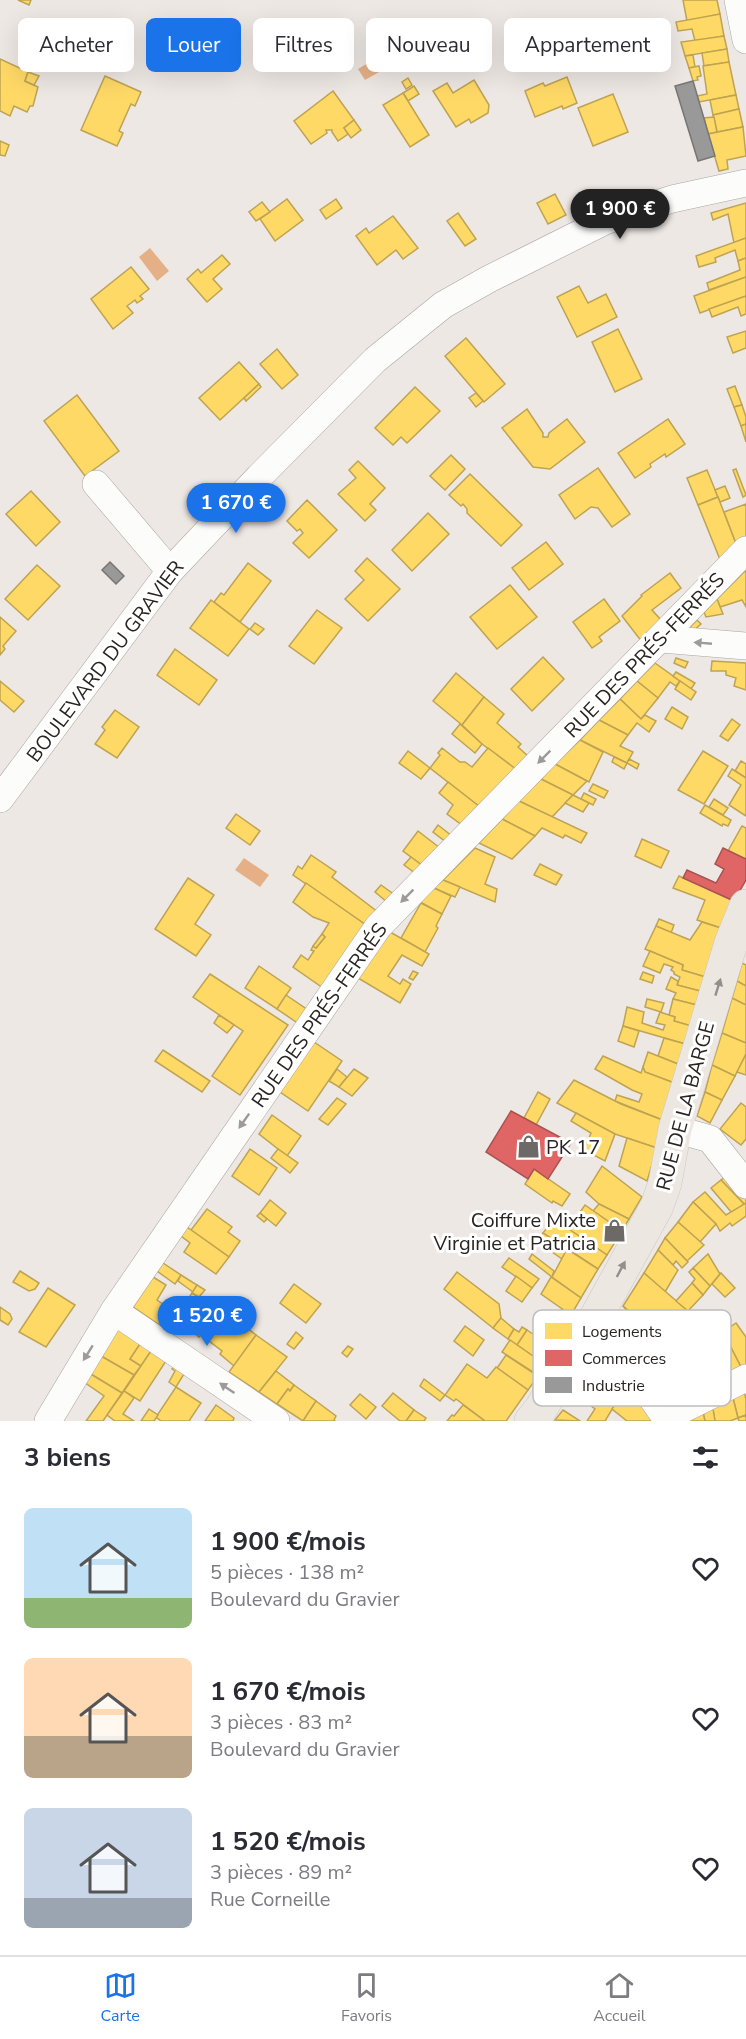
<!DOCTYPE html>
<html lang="fr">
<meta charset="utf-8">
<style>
:root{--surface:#fff;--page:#f7f7f7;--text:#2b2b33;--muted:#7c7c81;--line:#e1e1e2;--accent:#1a73e8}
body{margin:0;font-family:"Nunito Sans",sans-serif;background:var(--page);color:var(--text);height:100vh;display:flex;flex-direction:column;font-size:22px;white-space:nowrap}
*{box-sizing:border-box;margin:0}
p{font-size:20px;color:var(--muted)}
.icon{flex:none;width:33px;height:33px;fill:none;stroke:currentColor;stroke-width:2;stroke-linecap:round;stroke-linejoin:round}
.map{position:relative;height:1421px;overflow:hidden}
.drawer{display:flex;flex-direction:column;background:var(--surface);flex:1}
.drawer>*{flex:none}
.hud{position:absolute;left:18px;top:18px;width:711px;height:54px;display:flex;gap:12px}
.price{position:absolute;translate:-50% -51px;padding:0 14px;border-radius:21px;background:var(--accent);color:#fff;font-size:20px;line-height:39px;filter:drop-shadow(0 2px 3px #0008)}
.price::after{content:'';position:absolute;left:50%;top:36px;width:18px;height:14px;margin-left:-9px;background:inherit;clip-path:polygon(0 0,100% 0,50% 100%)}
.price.on{background:#222;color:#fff}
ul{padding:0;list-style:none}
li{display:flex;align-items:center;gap:18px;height:150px;padding:0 24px}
li span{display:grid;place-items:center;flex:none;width:168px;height:120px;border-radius:9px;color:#555}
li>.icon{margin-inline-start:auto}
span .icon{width:72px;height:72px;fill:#fffc;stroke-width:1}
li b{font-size:26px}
h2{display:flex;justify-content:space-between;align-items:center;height:72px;padding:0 24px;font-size:26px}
.pill{padding:0 21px;border-radius:9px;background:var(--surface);box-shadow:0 6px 24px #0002;font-size:21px;line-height:54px}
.pill.on{background:var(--accent);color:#fff}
.menu{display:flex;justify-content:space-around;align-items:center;height:84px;border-top:2px solid var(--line);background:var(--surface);font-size:16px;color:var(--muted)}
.menu a{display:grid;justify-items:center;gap:3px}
.menu .on{color:var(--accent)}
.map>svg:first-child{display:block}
.water{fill:#e5b086}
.homes{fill:#ffd966;stroke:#bea352;stroke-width:1.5}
.shops{fill:#e06666;stroke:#a95252;stroke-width:1.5}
.industry{fill:#999;stroke:#777675;stroke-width:1.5}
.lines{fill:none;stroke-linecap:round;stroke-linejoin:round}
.minor-casing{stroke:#a9a5a2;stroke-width:28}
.major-casing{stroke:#c9c7c5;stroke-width:34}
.minor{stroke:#fcfcfb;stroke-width:27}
.major{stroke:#ede7e2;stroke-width:33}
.oneway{fill:#9d9b99}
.oneway2{fill:#948f8c}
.labels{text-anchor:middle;stroke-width:6;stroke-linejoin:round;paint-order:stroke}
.street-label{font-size:20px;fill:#282422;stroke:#fff}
.poi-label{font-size:20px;fill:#282422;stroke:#fff;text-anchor:start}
.key{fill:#fff;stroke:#bebdbd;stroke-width:1.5}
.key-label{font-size:16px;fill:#282422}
</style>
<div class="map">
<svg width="746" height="1421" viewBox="0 0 746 1421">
<rect width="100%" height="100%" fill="#eee8e4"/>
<g class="water">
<polygon points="381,55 388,67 365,80 358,69"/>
<polygon points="150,248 169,271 157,281 139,257"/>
<polygon points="244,858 269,875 260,887 235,870"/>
</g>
<g class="homes">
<polygon points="18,0 31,0 29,5"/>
<polygon points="683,0 717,0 720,14 687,21"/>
<polygon points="720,14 724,36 695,41 692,29 678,31 676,22"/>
<polygon points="724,36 727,49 685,56 681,42"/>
<polygon points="727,49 729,62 704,66 702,53"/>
<polygon points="693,55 695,67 689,68 685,56"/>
<polygon points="0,59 28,72 25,81 38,87 33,106 30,106 27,112 14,106 10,116 0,111"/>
<polygon points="729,62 736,95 699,102 697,96 707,94 703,66"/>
<polygon points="699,66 701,76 697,77 698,80 693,81 689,68"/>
<polygon points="28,72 39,76 34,85 25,81"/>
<polygon points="105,76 141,92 135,106 131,104 119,131 123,133 117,146 81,130"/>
<polygon points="567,77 577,103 563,109 562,106 535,117 525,91 543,83 545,86"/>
<polygon points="408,78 412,85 406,89 402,82"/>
<polygon points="474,80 489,105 488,113 471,123 469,119 456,127 433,91 447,83 453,93"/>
<polygon points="414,86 419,94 408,101 403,93"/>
<polygon points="333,91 354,120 344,128 348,134 338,141 332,132 332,130 326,130 327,133 311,144 294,121"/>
<polygon points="403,93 429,135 410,147 383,105"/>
<polygon points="613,94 628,132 593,146 578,108"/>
<polygon points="736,95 739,109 713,115 710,100"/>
<polygon points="739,109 743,127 717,132 713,115"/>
<polygon points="714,117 717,132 708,134 704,118"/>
<polygon points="354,120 361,130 351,138 344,128"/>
<polygon points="743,127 746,156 727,160 728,169 719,171 708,134"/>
<polygon points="0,141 9,145 5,156 0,155"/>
<polygon points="555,194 566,215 548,224 537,203"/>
<polygon points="287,199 303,220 275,241 260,219"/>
<polygon points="336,199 342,208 326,219 320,210"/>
<polygon points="262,202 270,212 256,221 249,212"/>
<polygon points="746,203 746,238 734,243 728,214 713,220 711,213"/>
<polygon points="458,213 476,239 465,246 447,221"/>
<polygon points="393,216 418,248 403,259 396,250 377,265 356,236 366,228 369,233"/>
<polygon points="746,238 746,258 738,261 735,250 715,258 716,262 699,267 696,256"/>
<polygon points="222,255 230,264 213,279 222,289 207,302 187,279 198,269 201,273"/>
<polygon points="746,258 746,277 709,290 707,283 740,270 738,261"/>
<polygon points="131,267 149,289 140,296 143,299 137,303 135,300 127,306 133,313 113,329 91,299"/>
<polygon points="746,277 746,296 700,313 694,296"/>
<polygon points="579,286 588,303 606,294 617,317 577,337 557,297"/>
<polygon points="746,296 746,314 741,316 738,307 712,317 709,309"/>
<polygon points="618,329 642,379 615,392 592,342"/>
<polygon points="746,331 746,348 733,353 727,337"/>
<polygon points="466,338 505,384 484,402 445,356"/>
<polygon points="277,349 298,375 282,389 260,364"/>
<polygon points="239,362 259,384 220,420 199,398"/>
<polygon points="259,384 261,387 246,401 244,398"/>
<polygon points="735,386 742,405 734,407 727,389"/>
<polygon points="415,387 440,411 407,443 401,437 393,445 375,428"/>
<polygon points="476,393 483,401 476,407 469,398"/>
<polygon points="77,395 119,451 85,476 44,421"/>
<polygon points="742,405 746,417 746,424 741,426 734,407"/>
<polygon points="527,409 543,433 543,437 548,437 549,433 567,419 585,442 550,469 533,467 502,428"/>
<polygon points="668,419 685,444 666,457 665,454 650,464 651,467 635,478 618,453"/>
<polygon points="746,424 746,442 741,426"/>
<polygon points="451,455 465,469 445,490 430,476"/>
<polygon points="358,461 385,488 370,504 376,510 365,521 338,494 356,478 349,470"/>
<polygon points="598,468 630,514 612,527 598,508 591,507 575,519 559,495"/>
<polygon points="736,469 746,495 743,497 733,470"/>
<polygon points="707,470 718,497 698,505 687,478"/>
<polygon points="470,474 522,525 501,546 467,513 467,509 463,504 461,506 449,495"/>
<polygon points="725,486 730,498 720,502 715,490"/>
<polygon points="31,491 60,522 36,546 6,514"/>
<polygon points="718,497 737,546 721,562 698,505"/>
<polygon points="307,500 337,530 309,558 293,543 303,533 300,529 297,531 287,521"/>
<polygon points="746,504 746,537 737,546 724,512"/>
<polygon points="428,513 449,534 412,571 392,550"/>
<polygon points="546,542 563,564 529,590 512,568"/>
<polygon points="367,558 400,589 368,621 345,599 364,580 355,571"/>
<polygon points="248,563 271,581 240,622 214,602 221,593 224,595"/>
<polygon points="37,565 60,586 28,620 5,599"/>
<polygon points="746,570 746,607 742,600 720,607 717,599"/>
<polygon points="670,573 681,588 652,610 663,622 642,642 622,616 642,596 641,595"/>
<polygon points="510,585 537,617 497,649 470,617"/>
<polygon points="604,599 620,621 599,637 602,641 592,648 573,622"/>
<polygon points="717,599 723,614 706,617 704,612"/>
<polygon points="211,600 249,629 228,656 190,628"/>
<polygon points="317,610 342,628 314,664 289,646"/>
<polygon points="0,617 16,631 3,646 5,649 0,655"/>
<polygon points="697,620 701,624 693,631 689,628"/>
<polygon points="255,623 264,629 258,635 250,629"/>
<polygon points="175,649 217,680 199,705 157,675"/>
<polygon points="543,657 564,679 532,711 511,689"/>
<polygon points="676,658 688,662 685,668 674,663"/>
<polygon points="712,661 746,663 746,690 734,686 736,678 726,675 726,671 711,671"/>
<polygon points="655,663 680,681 676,686 670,682 658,698 637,681"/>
<polygon points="676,672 695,683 691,689 673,676"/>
<polygon points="456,673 484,697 462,725 433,701"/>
<polygon points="0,681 24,701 14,712 0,700"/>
<polygon points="637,681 658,698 641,719 620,699"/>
<polygon points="680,681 696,692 691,700 675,689"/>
<polygon points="484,697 504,714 497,723 521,744 518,747 529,757 517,770 482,744 462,725"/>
<polygon points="620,699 641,719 645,715 656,721 649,732 637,723 628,735 599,720"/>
<polygon points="672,707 688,717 682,729 665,719"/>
<polygon points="115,710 139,727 117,758 95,744 105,730 102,727"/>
<polygon points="732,719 740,725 728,741 720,736"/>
<polygon points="599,720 628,735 620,746 633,752 627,763 580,740"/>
<polygon points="460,724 482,744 475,753 452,734"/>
<polygon points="580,740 603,752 589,782 555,764"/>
<polygon points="442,748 460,762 465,762 472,767 488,748 517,770 480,807 430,768 440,755 438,753"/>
<polygon points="408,751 430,768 421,779 399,763"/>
<polygon points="703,751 728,766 704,804 678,790"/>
<polygon points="614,757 627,763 624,769 612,762"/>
<polygon points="629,759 639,764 637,769 627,763"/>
<polygon points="741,761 746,764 746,778 735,771"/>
<polygon points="555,764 587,781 573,795 541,779"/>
<polygon points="732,769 746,778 746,816 729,805 741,785 728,776"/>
<polygon points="541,779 573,795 552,817 519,801"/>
<polygon points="448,782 480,807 462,825 447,814 453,805 439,793"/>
<polygon points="593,784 608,791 604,798 589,791"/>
<polygon points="584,793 596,799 593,805 581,799"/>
<polygon points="573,795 589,803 583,812 565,803"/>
<polygon points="714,799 728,808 723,815 709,807"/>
<polygon points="519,801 587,833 581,843 565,835 563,838 542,828 535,836 502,819"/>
<polygon points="705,805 731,820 728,826 723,824 722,826 700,813"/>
<polygon points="236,814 260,831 250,845 226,828"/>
<polygon points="502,819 535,836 512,859 479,843"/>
<polygon points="438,825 452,836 446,842 433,832"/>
<polygon points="742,826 746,828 746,859 728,851"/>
<polygon points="418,831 440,848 423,866 403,851"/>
<polygon points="642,839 669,851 661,868 635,856"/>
<polygon points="475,848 495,857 485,884 497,889 495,902 443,880"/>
<polygon points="311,855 336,872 332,877 378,912 366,925 293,875 298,866 302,869"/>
<polygon points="411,857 423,866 415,873 404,865"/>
<polygon points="540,864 562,875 556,885 534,875"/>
<polygon points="679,876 734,901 724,929 697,920 705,900 673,888"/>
<polygon points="188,878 214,895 195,924 211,935 196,956 155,929"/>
<polygon points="443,880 460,887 455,897 434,888"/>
<polygon points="306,883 366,925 323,988 293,967 301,955 308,960 314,951 311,950 313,946 316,948 325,937 322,934 329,923 313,917 293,902"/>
<polygon points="381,885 395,895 387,902 375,892"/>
<polygon points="434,888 451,896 442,914 420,902"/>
<polygon points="421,903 442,914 436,926 438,928 425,952 401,938"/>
<polygon points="659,919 674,925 671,933 656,926"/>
<polygon points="702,922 724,929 709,978 682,970 683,965 645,949 656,926 690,940"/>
<polygon points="390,932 429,954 422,966 402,955 388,976 400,984 403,979 411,984 400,1003 358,978"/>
<polygon points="322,934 325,937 316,948 313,946"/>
<polygon points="650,951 683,965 682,970 709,978 704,992 677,985 680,977 674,974 674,972 671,970 673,967 664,964 660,973 643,966"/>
<polygon points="742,963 746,965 746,986 737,981"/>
<polygon points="259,966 291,988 277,1009 245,988"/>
<polygon points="413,971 418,973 413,980 409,978"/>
<polygon points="643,972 654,976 652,983 640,979"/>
<polygon points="210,974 288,1025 240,1095 212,1076 243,1031 193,997"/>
<polygon points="671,977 678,981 677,985 704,992 701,1006 673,999 676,993 666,989"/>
<polygon points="737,981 746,986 746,1005 732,998"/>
<polygon points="286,995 308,1010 299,1024 277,1009"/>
<polygon points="732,998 746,1005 746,1043 722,1033"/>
<polygon points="647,999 664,1003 661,1012 645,1007"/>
<polygon points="673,999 701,1006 695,1027 674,1021 675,1017 669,1015"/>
<polygon points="627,1007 644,1012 642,1023 663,1030 665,1025 656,1023 660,1012 675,1017 674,1021 695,1027 689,1045 623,1026"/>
<polygon points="219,1015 234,1025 227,1033 214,1023"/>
<polygon points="623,1026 639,1031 634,1047 618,1041"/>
<polygon points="722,1033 746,1043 746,1054 735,1076 712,1065"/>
<polygon points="664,1038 689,1045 683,1066 658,1056"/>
<polygon points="314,1042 342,1061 308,1111 280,1092"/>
<polygon points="163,1050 210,1081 202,1092 155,1061"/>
<polygon points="648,1052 683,1066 677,1084 645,1072 643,1067"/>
<polygon points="746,1054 746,1075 737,1072"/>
<polygon points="603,1056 641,1073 643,1067 645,1072 677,1084 665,1121 615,1101 617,1095 639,1102 642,1094 632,1090 595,1069"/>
<polygon points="712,1065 735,1076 722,1100 705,1092"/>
<polygon points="337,1069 347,1077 339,1087 329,1081"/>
<polygon points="354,1069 368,1078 352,1096 339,1087"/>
<polygon points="574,1080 621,1104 665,1121 657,1148 615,1134 557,1103"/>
<polygon points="538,1092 550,1099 536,1125 524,1118"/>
<polygon points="705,1092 722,1100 710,1123 697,1116"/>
<polygon points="337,1098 346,1104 328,1125 319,1119"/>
<polygon points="741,1103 746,1107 746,1139 741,1145 720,1129"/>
<polygon points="576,1113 615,1134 605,1161 584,1150 591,1133 571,1121"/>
<polygon points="272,1115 301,1136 287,1156 259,1134"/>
<polygon points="627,1138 657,1148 647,1181 619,1166"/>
<polygon points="250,1149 277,1168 259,1195 232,1176"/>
<polygon points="278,1149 298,1163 290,1173 271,1158"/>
<polygon points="602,1166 642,1197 629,1219 599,1204 586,1192"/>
<polygon points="534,1169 570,1194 562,1206 553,1201 552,1203 525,1184"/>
<polygon points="731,1172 746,1190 746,1203 744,1204 721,1180"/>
<polygon points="721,1180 744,1204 732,1213 711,1188"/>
<polygon points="705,1192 726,1215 746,1203 746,1216 732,1226 730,1223 720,1231 716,1224 693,1202"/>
<polygon points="270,1200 286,1213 276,1226 260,1213"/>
<polygon points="693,1202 716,1224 700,1242 678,1222"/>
<polygon points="599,1204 629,1219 622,1231 593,1211"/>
<polygon points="585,1205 622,1231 607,1255 568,1229"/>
<polygon points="207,1209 232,1227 228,1232 240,1241 229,1257 191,1230"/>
<polygon points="260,1213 267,1219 264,1222 257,1216"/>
<polygon points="554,1219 607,1255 598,1269 543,1233"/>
<polygon points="678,1222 704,1245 687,1261 665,1238"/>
<polygon points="187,1227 229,1257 216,1274 184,1252 190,1243 181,1236"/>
<polygon points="543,1233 567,1249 562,1259 538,1242"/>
<polygon points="665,1238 688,1262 682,1268 676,1261 673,1265 658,1250"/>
<polygon points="567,1249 598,1269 581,1298 552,1277"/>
<polygon points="658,1250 678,1270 665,1292 644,1273"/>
<polygon points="532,1254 554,1271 552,1277 529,1259"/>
<polygon points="708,1254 720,1274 710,1286 693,1268"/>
<polygon points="509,1258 539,1279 532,1288 502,1267"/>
<polygon points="163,1263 181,1275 175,1284 157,1271"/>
<polygon points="693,1268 710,1286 703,1295 692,1283 695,1279 689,1272"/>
<polygon points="20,1271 39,1283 35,1289 29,1291 13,1282"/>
<polygon points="457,1272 499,1304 501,1318 493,1328 444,1289"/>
<polygon points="644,1273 688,1311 667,1335 648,1320 644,1324 623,1306"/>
<polygon points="721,1273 735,1288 725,1297 712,1284"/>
<polygon points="181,1275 197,1285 193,1292 178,1281"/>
<polygon points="516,1276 532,1288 522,1302 506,1291"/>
<polygon points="153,1277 166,1285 157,1300 178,1314 192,1293 199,1297 173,1334 133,1307"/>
<polygon points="551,1277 581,1298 571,1315 541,1294"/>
<polygon points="692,1283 703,1295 688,1311 676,1301"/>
<polygon points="294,1284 321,1304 306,1323 280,1303"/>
<polygon points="197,1285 205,1290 199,1297 192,1293"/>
<polygon points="48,1288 75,1305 46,1347 19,1332"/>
<polygon points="206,1304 225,1320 209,1341 201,1335 199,1337 187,1327"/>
<polygon points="623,1306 644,1324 648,1320 667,1335 641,1352 622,1321 628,1312"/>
<polygon points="0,1307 10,1314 12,1319 8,1325 0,1320"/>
<polygon points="562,1309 571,1315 562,1330 552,1323"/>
<polygon points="229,1314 256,1335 234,1366 220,1354 222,1351 209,1341"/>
<polygon points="501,1318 514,1329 508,1339 493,1328"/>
<polygon points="736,1323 746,1337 746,1367 742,1369 723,1332"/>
<polygon points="465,1326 484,1340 473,1356 454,1341"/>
<polygon points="522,1327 527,1330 517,1345 508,1339 514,1329 519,1332"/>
<polygon points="118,1329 140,1344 130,1359 141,1366 134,1375 101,1356"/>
<polygon points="527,1330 552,1347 543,1363 517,1345"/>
<polygon points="296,1332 303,1338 294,1349 287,1344"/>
<polygon points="723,1332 742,1369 728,1376 712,1339"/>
<polygon points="256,1335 287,1357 259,1392 229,1372"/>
<polygon points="510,1340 543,1363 536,1374 502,1352"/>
<polygon points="140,1344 151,1351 141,1366 130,1359"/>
<polygon points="348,1346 353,1349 347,1357 342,1353"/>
<polygon points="599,1347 627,1385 605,1421 587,1421 595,1409 573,1392"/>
<polygon points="151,1351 166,1361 140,1401 124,1391"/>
<polygon points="506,1355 538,1376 528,1390 497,1368"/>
<polygon points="101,1356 134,1375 122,1393 89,1373"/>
<polygon points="467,1364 487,1378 496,1367 528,1390 506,1421 485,1421 456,1399 454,1401 445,1395"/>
<polygon points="174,1367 184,1374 176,1387 169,1382 175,1371 172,1369"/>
<polygon points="276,1371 294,1385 290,1391 288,1389 277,1404 259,1392"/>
<polygon points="89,1373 122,1393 103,1421 86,1421 104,1396 84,1382"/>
<polygon points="424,1379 445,1395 440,1401 420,1386"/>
<polygon points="294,1385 316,1401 303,1421 277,1404 288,1389 290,1391"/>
<polygon points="627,1385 654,1421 627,1421 612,1409"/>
<polygon points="176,1387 201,1403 189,1421 161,1421 156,1417"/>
<polygon points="743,1388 746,1399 746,1415 738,1418 732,1394"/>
<polygon points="124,1391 134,1398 123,1414 134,1421 115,1421 107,1415"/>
<polygon points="393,1393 414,1410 406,1421 400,1421 382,1406"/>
<polygon points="360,1394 376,1407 366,1419 350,1405"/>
<polygon points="732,1394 738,1418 730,1421 715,1421 712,1403"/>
<polygon points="316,1401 336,1416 334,1420 335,1421 303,1421"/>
<polygon points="712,1403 715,1421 705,1421 702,1408"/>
<polygon points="216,1405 234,1418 233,1421 205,1421"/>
<polygon points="463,1405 485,1421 447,1421 452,1415 454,1416"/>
<polygon points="702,1408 705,1421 688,1421"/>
<polygon points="149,1409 158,1415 154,1421 141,1421"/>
<polygon points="414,1410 426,1418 424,1421 406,1421"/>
<polygon points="563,1410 580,1421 555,1420"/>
<polygon points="746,1415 746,1421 739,1421 738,1418"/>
</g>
<g class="shops">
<polygon points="723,848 746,859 746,880 734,901 683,878 687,870 716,883 724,869 715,864"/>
<polygon points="511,1111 571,1143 548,1179 534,1169 528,1179 486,1152"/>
</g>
<g class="industry">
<polygon points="693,81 715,156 698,161 675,86"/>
<polygon points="110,562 124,576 116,584 102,570"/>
</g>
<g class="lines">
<defs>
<g id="minor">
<polyline points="738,0 746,40"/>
<polyline points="96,484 170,571"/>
<polyline points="661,639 746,646"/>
<polyline points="0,799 170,571 259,477 375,360 443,305 489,279 605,221 672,199 746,183"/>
<polyline points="675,1129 710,1139 746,1185"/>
<polyline points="114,1311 276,1421"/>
<polyline points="594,1321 602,1327 668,1421"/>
<polyline points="667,1417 746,1378"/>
<polyline points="48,1421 114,1311 378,927 746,550"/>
</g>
<polyline id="major" points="531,1421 540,1410 594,1321 657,1206 665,1183 675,1129 731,943 746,906"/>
</defs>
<use href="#minor" class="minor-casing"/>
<use href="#major" class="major-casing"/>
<use href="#minor" class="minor"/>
<use href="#major" class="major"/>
</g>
<defs><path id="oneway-solid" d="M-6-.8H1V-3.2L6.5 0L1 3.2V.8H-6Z" transform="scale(1.5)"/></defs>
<g class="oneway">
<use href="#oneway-solid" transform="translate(703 643) rotate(-175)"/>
<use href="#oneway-solid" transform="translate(544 757) rotate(135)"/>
<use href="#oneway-solid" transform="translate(407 896) rotate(135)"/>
<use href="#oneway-solid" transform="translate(244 1121) rotate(125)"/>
<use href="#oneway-solid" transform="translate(88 1353) rotate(122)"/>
<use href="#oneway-solid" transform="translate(227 1388) rotate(-146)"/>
</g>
<g class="oneway2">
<use href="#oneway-solid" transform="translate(718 987) rotate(-73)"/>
<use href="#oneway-solid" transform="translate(621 1269) rotate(-62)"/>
</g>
<defs>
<symbol id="shop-bare" viewBox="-9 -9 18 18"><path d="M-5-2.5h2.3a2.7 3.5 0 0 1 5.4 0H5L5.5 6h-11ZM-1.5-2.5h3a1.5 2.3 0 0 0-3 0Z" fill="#6d6966" stroke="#fff" stroke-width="2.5" paint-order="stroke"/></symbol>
</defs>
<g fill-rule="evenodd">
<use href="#shop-bare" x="512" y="1130" width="33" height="33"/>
<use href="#shop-bare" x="598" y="1214" width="33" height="33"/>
</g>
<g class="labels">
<g class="street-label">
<text transform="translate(644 655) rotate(-46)" y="7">RUE DES PRÉS-FERRÉS</text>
<text transform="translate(105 661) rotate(-53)" y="7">BOULEVARD DU GRAVIER</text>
<text transform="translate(319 1015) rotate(-55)" y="7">RUE DES PRÉS-FERRÉS</text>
<text transform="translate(685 1106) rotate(-75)" y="7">RUE DE LA BARGE</text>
</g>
<g class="poi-label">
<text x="546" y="1154">PK 17</text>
<text x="596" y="1227" text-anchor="end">Coiffure Mixte<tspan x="596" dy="23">Virginie et Patricia</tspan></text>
</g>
</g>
<rect x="533" y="1310" width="198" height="96" rx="9" class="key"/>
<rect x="545" y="1323" width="27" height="16" fill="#ffd966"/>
<rect x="545" y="1350" width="27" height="16" fill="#e06666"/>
<rect x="545" y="1377" width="27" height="16" fill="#999"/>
<g class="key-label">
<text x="582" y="1337">Logements</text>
<text x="582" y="1364">Commerces</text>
<text x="582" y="1391">Industrie</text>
</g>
</svg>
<b class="price on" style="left:620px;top:240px">1 900 €</b>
<b class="price" style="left:236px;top:534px">1 670 €</b>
<b class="price" style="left:207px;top:1347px">1 520 €</b>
<div class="hud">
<a class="pill">Acheter</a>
<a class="pill on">Louer</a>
<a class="pill">Filtres</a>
<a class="pill">Nouveau</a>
<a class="pill">Appartement</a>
</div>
</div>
<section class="drawer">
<h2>3 biens<svg class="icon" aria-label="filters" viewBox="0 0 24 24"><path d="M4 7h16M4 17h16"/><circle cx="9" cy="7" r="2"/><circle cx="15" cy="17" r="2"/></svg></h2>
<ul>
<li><span style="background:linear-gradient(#bfe0f5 75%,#8fb573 0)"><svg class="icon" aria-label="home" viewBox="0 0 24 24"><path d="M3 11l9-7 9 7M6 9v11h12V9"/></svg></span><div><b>1 900 €/mois</b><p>5 pièces · 138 m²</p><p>Boulevard du Gravier</p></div><svg class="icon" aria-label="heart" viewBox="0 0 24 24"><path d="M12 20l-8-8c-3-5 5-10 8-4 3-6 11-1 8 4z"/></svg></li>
<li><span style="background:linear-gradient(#ffd9b3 65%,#b9a48a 0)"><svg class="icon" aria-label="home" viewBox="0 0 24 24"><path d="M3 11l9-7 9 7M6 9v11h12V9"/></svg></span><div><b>1 670 €/mois</b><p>3 pièces · 83 m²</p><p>Boulevard du Gravier</p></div><svg class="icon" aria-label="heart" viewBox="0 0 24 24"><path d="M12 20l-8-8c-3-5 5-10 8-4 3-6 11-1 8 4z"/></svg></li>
<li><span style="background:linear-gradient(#c9d6e8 75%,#9aa5b1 0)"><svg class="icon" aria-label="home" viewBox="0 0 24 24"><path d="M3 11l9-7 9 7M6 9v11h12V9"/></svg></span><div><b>1 520 €/mois</b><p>3 pièces · 89 m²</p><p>Rue Corneille</p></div><svg class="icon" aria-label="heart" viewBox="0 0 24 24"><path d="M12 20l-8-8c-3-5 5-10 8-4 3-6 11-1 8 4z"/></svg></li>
</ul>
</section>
<nav class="menu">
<a class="on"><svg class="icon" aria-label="map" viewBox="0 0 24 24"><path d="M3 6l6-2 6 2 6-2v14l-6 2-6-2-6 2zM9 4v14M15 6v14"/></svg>Carte</a>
<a><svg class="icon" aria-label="saved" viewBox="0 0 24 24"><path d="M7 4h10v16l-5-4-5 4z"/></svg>Favoris</a>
<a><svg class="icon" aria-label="home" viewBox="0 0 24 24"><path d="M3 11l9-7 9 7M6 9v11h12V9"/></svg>Accueil</a>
</nav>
